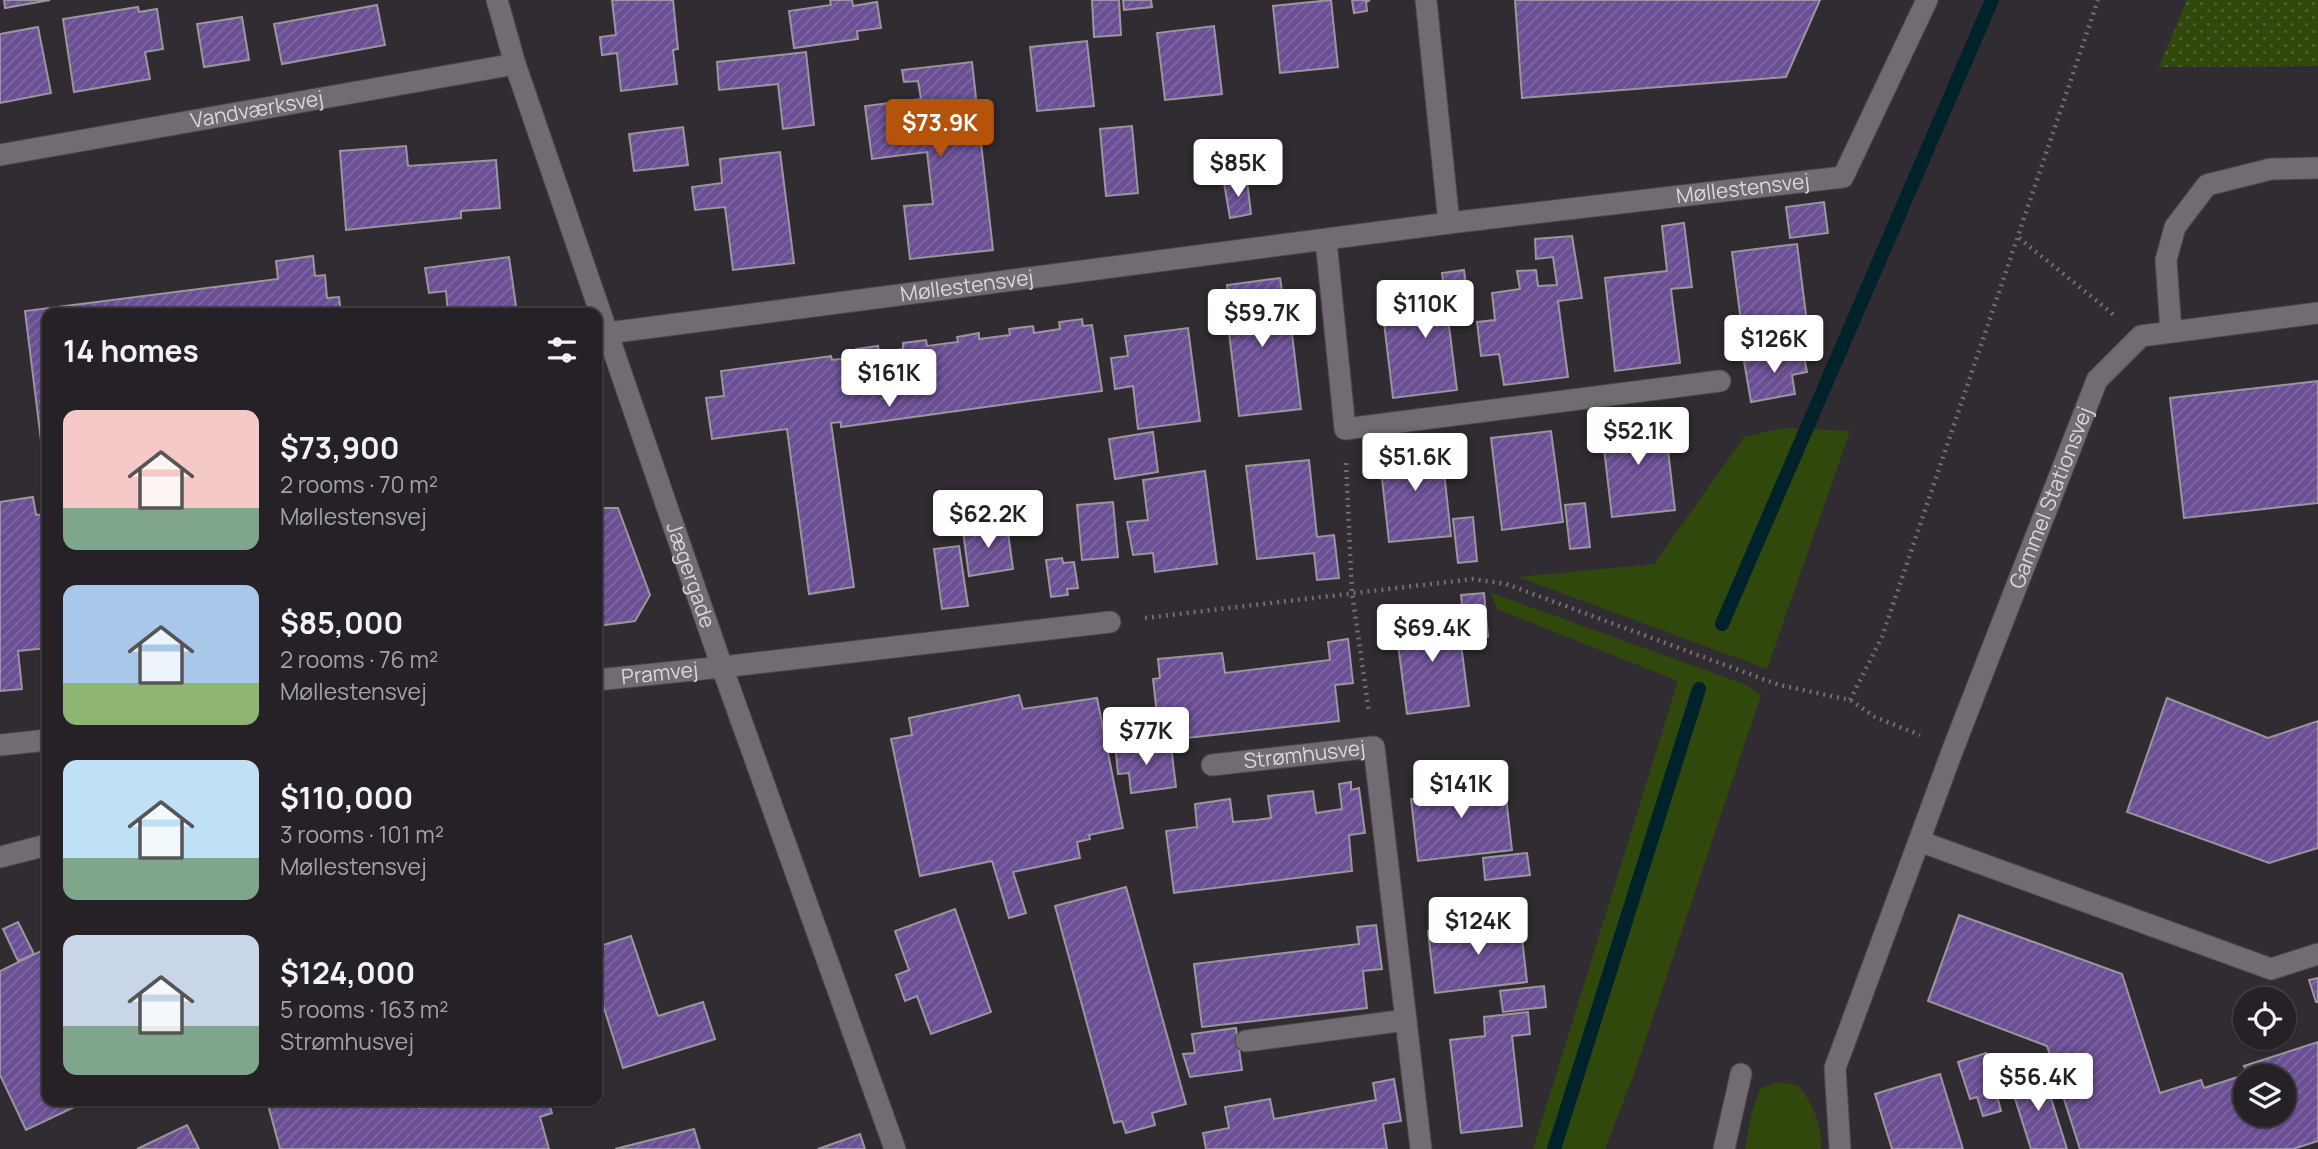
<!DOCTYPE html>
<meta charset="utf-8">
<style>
:root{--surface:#252126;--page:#2d292e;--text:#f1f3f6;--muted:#a3a3a7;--line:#423e43;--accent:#b45309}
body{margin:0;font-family:Manrope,sans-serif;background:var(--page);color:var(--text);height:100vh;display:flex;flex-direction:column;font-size:26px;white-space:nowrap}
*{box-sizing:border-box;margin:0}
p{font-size:23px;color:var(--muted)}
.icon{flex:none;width:38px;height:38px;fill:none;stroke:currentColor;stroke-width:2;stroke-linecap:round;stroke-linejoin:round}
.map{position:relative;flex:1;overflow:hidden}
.details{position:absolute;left:42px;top:308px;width:560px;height:798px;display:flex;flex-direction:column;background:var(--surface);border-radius:14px;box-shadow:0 2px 5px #0004,0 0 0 2px var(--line)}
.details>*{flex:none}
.tools{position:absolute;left:2233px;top:987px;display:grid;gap:14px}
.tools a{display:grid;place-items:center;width:63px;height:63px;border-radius:50%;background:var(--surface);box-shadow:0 2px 5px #0004,0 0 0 2px var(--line);font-size:35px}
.price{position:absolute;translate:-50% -60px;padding:0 16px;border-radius:7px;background:#fff;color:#222;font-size:23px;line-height:46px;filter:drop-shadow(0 2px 4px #0008)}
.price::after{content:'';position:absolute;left:50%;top:42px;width:21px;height:16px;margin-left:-10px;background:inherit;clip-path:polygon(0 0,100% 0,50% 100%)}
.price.active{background:var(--accent);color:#fff}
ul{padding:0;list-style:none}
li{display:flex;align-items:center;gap:21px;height:175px;padding:0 21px}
li span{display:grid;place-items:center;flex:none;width:196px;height:140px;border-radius:14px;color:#555}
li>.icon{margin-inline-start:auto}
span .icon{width:84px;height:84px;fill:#fffc;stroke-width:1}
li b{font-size:30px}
h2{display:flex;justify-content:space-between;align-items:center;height:84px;padding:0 21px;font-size:30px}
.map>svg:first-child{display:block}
.grass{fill:#31480d}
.park{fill:url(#park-dots)}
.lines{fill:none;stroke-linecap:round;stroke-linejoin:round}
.stream{stroke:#00222b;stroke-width:14}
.building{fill:url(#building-hatch);stroke:#99969e;stroke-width:2;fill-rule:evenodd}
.lane-casing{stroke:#4b474b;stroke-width:23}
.street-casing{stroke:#4b474b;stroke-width:23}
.path{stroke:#716d72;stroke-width:4.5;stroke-dasharray:2 5;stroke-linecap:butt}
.lane{stroke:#716b72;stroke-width:21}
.street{stroke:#716b72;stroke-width:21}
.labels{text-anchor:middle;stroke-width:5;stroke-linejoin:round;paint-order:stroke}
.street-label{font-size:21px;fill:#dad7db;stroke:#171518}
</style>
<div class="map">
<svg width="2318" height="1149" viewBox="0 0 2318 1149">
<defs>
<pattern id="park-dots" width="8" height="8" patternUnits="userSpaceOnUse" patternTransform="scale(1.75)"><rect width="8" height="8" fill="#31480d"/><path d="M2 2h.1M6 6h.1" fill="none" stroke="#4e6230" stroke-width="1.8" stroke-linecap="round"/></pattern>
<pattern id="building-hatch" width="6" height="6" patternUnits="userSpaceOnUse" patternTransform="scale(1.75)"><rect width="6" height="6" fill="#6a4f94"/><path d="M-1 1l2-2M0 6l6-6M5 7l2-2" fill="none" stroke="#7f68a2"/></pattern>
</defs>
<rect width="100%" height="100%" fill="#312c32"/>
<g class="grass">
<polygon points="1783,428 1850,431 1767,669 1518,577 1654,564 1744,437"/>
<polygon points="1491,593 1744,684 1761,695 1634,1074 1605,1149 1533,1149 1678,681 1497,609"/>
<path d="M1778 1082 1798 1085C1813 1104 1822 1125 1821 1149H1745L1751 1115 1760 1089Z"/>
</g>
<polygon class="park" points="2187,0 2318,0 2318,66 2159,67"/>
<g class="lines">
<g class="stream">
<polyline points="1722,624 1992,0"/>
<polyline points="1554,1149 1699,689"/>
</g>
</g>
<g class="building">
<polygon points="4,0 50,0 5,8"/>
<polygon points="612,0 673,0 678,49 673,50 677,84 621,91 617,53 602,55 600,37 616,35"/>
<polygon points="830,0 852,0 853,6 877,2 881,28 857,31 858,39 794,48 789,11 831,5"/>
<polygon points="1092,0 1119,0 1121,35 1094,37"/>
<polygon points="1123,0 1151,0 1152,7 1124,10"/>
<polygon points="1331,0 1338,67 1280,73 1273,6"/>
<polygon points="1352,0 1370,0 1366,2 1367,11 1354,13"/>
<polygon points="1515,0 1820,0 1786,77 1522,98"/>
<polygon points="377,5 385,45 282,64 274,24"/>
<polygon points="138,7 139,12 157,9 163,49 145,52 150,79 74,92 63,19"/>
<polygon points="242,17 249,60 204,67 197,24"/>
<polygon points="1214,26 1222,94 1165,100 1157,33"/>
<polygon points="38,27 51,93 0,103 0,34"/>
<polygon points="1087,41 1094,106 1037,111 1030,47"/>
<polygon points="806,52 814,125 783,129 778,84 719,90 717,62"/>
<polygon points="972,62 993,250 910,259 904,206 933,204 927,152 872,159 865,106 921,99 918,81 904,82 902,70"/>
<polygon points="1132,126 1138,193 1106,196 1100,129"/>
<polygon points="683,127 688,165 634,171 629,134"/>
<polygon points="406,146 408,166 496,160 500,208 461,211 461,218 346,230 340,151"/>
<polygon points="780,152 794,263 733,270 725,207 695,210 692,187 722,183 720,159"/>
<polygon points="1247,180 1251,214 1230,218 1224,183"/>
<polygon points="1824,202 1828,233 1790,238 1786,207"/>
<polygon points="1684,223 1692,287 1671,289 1680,363 1615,371 1605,278 1667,271 1662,226"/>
<polygon points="1572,236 1582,298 1558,301 1568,377 1504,385 1499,354 1481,356 1477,322 1495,320 1492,293 1520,289 1517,271 1536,270 1538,286 1557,285 1553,257 1536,259 1535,239"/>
<polygon points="1797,244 1809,338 1744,345 1732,252"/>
<polygon points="313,256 315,276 325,275 327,298 339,297 341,313 47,313 47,489 25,311 278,279 276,261"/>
<polygon points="509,257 517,313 448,313 446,291 429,293 425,268"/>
<polygon points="1464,270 1470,315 1448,318 1457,390 1393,398 1382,306 1445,298 1442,273"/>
<polygon points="1280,278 1286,318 1290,317 1301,409 1239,416 1228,324 1232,323 1227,285"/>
<polygon points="1082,319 1083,326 1092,325 1102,391 841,427 841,422 831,423 854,587 809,594 787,429 712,439 706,398 724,396 721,371 831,356 832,360 857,357 856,349 878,346 879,353 903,349 903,343 926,340 927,346 958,342 957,337 979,333 979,339 1010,335 1009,329 1033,326 1034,333 1060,329 1059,322"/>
<polygon points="1188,328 1200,421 1138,429 1133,386 1115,389 1111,358 1128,356 1125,336"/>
<polygon points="1803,351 1807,372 1792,375 1795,394 1751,402 1744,361"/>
<polygon points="2318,381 2318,503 2184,518 2170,398"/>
<polygon points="1664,416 1675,510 1612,517 1601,423"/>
<polygon points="1551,431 1563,522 1502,530 1491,438"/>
<polygon points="1153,432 1158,472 1115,479 1109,439"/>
<polygon points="1441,444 1451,536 1389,542 1379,451"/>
<polygon points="1309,460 1317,537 1334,535 1339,578 1317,580 1314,553 1257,559 1246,466"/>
<polygon points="1205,471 1217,564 1155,572 1153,553 1133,555 1127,522 1148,520 1143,480"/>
<polygon points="33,497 36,515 47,514 47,648 18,651 22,689 0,691 0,502"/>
<polygon points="1113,502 1118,557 1082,560 1077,505"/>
<polygon points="597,503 599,508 618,508 650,595 635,621 597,626"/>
<polygon points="1585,503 1590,547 1570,549 1565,505"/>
<polygon points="1473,517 1477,561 1458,563 1453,519"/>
<polygon points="1007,525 1013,569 969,576 963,531"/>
<polygon points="959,546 968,606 942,609 934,549"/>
<polygon points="1062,558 1063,563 1074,562 1078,588 1067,589 1068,595 1051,597 1046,560"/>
<polygon points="1484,593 1488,637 1466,640 1461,595"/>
<polygon points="1457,613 1469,706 1407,714 1395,621"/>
<polygon points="1348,639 1353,683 1335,685 1339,721 1160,741 1153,679 1160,678 1158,659 1222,653 1225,673 1330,660 1328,642"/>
<polygon points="1019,695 1023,709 1097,698 1123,828 1089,835 1090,839 1077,842 1080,858 1013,872 1026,913 1009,918 992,861 920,876 891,739 912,735 909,718"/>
<polygon points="2167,698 2268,738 2318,721 2318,848 2269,863 2127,812"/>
<polygon points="1127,741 1128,751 1171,746 1176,787 1131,793 1129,773 1118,774 1115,742"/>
<polygon points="1470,771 1473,792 1505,788 1512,850 1418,861 1411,799 1436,796 1434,775"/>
<polygon points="1351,782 1351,790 1359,788 1365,833 1349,835 1352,871 1174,893 1166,831 1197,827 1195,804 1230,799 1233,822 1256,820 1271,818 1268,796 1313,791 1316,813 1342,809 1339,784"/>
<polygon points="1527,853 1530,875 1485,880 1483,858"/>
<polygon points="1126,887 1186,1104 1152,1113 1155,1125 1126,1133 1122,1121 1114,1123 1055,906"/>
<polygon points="955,909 991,1012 931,1034 917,996 905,1001 896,975 909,970 895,931"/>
<path d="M1959 915 2122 974 2160 1093 2201 1080 2204 1088 2247 1074 2244 1066 2318 1042V1141L2293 1149H2080L2047 1046 1928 1001ZM2245 1076H2284V1115H2245Z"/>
<polygon points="1520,920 1527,982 1435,993 1428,931"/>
<polygon points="18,922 34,954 18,961 3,929"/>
<polygon points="1376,925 1382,969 1363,971 1367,1008 1202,1027 1194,964 1359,944 1357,927"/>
<polygon points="631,936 658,1016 703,1002 715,1039 623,1068 597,986 597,947"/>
<polygon points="47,948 47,1101 87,1101 26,1130 0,1075 0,971"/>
<polygon points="2318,978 2318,1002 2316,1002 2309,980"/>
<polygon points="1544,986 1546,1007 1503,1012 1500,991"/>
<polygon points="1528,1012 1530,1034 1512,1036 1522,1126 1461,1133 1450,1040 1485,1036 1484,1017"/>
<polygon points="1236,1028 1242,1070 1190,1077 1183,1054 1195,1053 1192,1034"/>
<polygon points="1986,1053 2001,1111 1983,1116 1977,1097 1970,1099 1958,1062"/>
<polygon points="2043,1073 2067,1149 2031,1149 2010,1083"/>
<polygon points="1940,1074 1963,1149 1892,1149 1875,1094"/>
<polygon points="1394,1079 1401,1121 1383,1124 1387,1149 1206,1149 1203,1133 1229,1128 1225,1107 1270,1099 1274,1119 1376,1100 1373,1083"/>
<polygon points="267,1101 416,1101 419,1108 443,1101 548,1101 552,1113 540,1117 549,1149 280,1149"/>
<polygon points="187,1125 199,1149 137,1149"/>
<polygon points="694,1129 700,1149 615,1149"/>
<polygon points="860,1134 865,1149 818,1149"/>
</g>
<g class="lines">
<defs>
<g id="lane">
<polyline points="2171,331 2166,260 2175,227 2207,185 2271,169 2318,168"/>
<polyline points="722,667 1110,622"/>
<polyline points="1919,841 2271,969 2318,954"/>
<polyline points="0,857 47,845"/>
</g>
<g id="street">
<path id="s1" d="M497 0 515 64 722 667 895 1149"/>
<polyline points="1426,0 1449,223"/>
<path id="s2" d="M0 155 515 64"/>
<polyline points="1326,241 1345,429 1720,381"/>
<path id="s3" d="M608 333 1449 223 1843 177 1927 0"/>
<path id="s4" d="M597 680 722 667"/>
<polyline points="0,745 47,740"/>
<path id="s5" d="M1212 765 1374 747 1421 1149"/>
<polyline points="1246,1041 1406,1020"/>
<polyline points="1724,1149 1741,1074"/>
<path id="s6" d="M1840 1149 1835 1068 1953 749 2097 380 2141 336 2318 313"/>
</g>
</defs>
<use href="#lane" class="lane-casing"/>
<use href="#street" class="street-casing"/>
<g class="path">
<polyline points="2019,238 2114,315"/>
<polyline points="1346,463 1352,593 1369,712"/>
<polyline points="1145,618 1473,579 1506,584 1779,685 1850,700 1875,717 1920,735"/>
<polyline points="1850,700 1882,637 2098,0"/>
</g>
<use href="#lane" class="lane"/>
<use href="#street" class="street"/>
</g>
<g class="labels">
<g class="street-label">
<text dy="7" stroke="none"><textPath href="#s2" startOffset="261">Vandværksvej</textPath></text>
<text dy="7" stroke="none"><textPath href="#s3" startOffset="1144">Møllestensvej</textPath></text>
<text dy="7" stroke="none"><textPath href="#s3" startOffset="362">Møllestensvej</textPath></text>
<text dy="7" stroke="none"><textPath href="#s6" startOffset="691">Gammel Stationsvej</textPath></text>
<text dy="7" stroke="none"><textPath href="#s1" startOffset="607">Jægergade</textPath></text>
<text dy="7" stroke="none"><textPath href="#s4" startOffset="63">Pramvej</textPath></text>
<text dy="7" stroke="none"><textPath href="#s5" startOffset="93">Strømhusvej</textPath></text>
</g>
</g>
</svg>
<div class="tools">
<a><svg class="icon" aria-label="locate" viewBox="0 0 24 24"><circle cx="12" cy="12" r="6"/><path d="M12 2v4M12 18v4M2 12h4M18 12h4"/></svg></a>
<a><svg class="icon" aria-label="layers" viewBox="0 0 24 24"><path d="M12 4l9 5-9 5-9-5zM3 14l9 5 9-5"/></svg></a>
</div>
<b class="price active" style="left:940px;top:159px">$73.9K</b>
<b class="price" style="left:1238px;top:199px">$85K</b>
<b class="price" style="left:1425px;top:340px">$110K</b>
<b class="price" style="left:1262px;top:349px">$59.7K</b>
<b class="price" style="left:1774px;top:375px">$126K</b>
<b class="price" style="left:889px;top:409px">$161K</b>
<b class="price" style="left:1638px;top:467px">$52.1K</b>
<b class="price" style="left:1415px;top:493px">$51.6K</b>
<b class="price" style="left:988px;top:550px">$62.2K</b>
<b class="price" style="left:1432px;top:664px">$69.4K</b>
<b class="price" style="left:1146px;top:767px">$77K</b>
<b class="price" style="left:1461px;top:820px">$141K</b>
<b class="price" style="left:1478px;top:957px">$124K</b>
<b class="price" style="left:2038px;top:1113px">$56.4K</b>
<section class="details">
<h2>14 homes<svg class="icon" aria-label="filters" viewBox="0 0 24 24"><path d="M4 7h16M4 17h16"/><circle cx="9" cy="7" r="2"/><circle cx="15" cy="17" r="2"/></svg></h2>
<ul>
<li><span style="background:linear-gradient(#f6c9c9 70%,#7fa58c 0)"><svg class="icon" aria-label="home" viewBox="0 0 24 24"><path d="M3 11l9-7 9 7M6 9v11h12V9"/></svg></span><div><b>$73,900</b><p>2 rooms · 70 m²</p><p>Møllestensvej</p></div></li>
<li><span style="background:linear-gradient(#a9c7e8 70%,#8fb573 0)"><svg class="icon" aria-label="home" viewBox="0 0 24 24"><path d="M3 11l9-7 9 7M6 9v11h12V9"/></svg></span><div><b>$85,000</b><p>2 rooms · 76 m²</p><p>Møllestensvej</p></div></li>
<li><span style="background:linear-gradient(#bfe0f5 70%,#7fa58c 0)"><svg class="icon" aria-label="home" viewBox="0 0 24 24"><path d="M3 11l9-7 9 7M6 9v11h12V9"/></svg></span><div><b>$110,000</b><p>3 rooms · 101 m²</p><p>Møllestensvej</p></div></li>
<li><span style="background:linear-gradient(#c9d6e8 65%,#7fa58c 0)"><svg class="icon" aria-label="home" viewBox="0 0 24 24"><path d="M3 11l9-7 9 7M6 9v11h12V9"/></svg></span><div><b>$124,000</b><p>5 rooms · 163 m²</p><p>Strømhusvej</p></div></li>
</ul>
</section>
</div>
